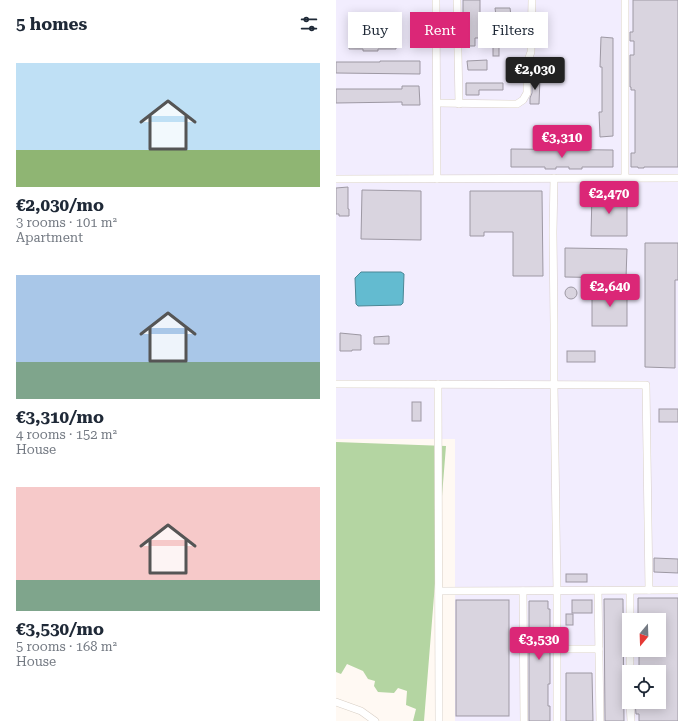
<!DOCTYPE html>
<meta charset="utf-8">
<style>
:root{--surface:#fff;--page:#f6f6f7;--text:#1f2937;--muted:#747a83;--accent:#db2777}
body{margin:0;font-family:"Roboto Serif",serif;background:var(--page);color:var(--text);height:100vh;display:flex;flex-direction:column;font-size:15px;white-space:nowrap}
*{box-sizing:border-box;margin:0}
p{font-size:13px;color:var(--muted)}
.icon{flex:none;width:22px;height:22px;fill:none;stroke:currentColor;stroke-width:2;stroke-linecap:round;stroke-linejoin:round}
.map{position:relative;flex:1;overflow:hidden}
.panel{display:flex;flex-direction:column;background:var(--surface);width:336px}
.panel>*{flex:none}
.hud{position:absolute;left:12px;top:12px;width:270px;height:36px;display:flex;gap:8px}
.needle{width:26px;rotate:199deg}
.fabs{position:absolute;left:286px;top:613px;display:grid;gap:8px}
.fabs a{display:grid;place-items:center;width:44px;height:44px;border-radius:0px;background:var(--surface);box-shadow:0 2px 10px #0003;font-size:20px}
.price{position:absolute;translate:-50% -34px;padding:0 9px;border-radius:4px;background:var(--accent);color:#fff;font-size:13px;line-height:26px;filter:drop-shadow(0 1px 2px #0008)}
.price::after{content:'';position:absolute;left:50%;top:24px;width:12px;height:9px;margin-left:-6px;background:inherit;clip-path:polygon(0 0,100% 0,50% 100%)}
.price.current{background:#222;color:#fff}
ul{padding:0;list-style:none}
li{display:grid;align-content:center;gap:8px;height:212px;padding:0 16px}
li span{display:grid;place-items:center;height:124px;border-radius:0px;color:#555}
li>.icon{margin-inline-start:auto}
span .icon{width:72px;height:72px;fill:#fffc;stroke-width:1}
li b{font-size:17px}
h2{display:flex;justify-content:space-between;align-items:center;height:48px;padding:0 16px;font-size:17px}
.chip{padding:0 14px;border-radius:0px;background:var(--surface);box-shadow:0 2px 10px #0003;font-size:14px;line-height:36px}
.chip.current{background:var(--accent);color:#fff}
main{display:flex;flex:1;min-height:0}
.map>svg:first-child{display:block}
.industrial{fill:#f2edfe;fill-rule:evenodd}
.green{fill:#b4d5a2}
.water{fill:#63bbd0;stroke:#4b8795}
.building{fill:#d9d4df;stroke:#9d98a3}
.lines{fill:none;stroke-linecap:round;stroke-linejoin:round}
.minor-casing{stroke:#d8cfc5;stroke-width:8}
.minor{stroke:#fff;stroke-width:7}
</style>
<main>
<section class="panel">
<h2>5 homes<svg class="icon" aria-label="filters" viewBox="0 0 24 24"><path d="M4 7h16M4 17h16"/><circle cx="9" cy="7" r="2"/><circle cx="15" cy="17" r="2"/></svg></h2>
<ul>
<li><span style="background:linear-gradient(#bfe0f5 70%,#8fb573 0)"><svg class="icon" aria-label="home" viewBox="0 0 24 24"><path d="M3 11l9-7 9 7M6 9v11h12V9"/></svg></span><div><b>€2,030/mo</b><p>3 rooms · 101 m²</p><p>Apartment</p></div></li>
<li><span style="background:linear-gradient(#a9c7e8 70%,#7fa58c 0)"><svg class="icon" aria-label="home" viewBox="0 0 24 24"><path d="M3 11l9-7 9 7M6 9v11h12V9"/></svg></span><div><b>€3,310/mo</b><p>4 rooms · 152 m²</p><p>House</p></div></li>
<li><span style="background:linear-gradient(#f6c9c9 75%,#7fa58c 0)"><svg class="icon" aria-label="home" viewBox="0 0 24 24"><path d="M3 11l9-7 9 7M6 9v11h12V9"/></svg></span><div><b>€3,530/mo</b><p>5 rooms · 168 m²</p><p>House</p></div></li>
</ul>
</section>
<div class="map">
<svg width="342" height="721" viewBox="0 0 342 721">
<rect width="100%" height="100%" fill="#fff9f3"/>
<path class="industrial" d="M0 0H342V721H119V439H0ZM293 620H323V650H293ZM293 672H323V702H293Z"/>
<polygon class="green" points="0,442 110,446 88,721 77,721 80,709 70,705 71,691 62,688 58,693 42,692 38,686 39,681 32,679 27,671 11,664 5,674 0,672"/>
<polygon class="water" points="25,272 65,272 68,274 67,303 65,305 22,306 20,304 19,278"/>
<g class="building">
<polygon points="127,0 144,0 144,38 139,38 139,46 128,46 128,38 127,38"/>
<polygon points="297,0 342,0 342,167 308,167 308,168 302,168 302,167 295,167 295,153 299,153 299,90 295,90 295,87 294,87 294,55 298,55 298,41 294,41 294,32 297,32"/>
<polygon points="159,8 174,8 175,16 160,16"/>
<polygon points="13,13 60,13 60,49 42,49 42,51 27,51 27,49 13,49"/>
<polygon points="265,37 277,38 277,136 264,137 263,112 266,112 266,67 264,67"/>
<rect x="157" y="40" width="6" height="16"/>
<polygon points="151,60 151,70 132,70 131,61"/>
<polygon points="44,61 84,61 84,74 0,73 0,62 44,62"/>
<polygon points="196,77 204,77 203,104 194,104 194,98 196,93"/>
<polygon points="130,83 167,83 167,90 143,90 143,95 130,95"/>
<polygon points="66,86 83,86 84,105 66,105 66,102 0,103 0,89 66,89"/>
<polygon points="175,149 277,150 277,167 246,167 246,169 233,169 233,167 220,167 220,169 209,169 209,167 175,167"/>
<polygon points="12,187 12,209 13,209 13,216 3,216 3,214 0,214 0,188"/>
<polygon points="26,190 85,191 85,240 25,239"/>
<polygon points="134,191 206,191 207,276 177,276 177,232 148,232 148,236 134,236"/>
<polygon points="256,193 291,193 291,236 255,236"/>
<polygon points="309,243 342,243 342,280 339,280 339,368 309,367"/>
<polygon points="229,248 291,249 290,278 229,277"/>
<circle cx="235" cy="293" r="6"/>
<rect x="256" y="289" width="35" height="37"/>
<polygon points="4,333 25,335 25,350 16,350 16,351 4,351"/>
<polygon points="53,336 53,344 38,344 38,337"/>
<rect x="231" y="351" width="28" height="11"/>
<rect x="76" y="402" width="9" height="19"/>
<rect x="323" y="409" width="19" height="13"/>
<polygon points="318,558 342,559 342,573 318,572"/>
<rect x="230" y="574" width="21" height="8"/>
<polygon points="302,598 342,598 342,721 303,721 303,714 300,714 299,702 323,702 323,672 303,672 303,650 323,650 323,620 302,620"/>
<polygon points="268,599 287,599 288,721 269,721"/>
<rect x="120" y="600" width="53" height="116"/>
<rect x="236" y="600" width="20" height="13"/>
<polygon points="193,601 212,601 212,609 214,609 214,684 212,684 212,706 214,706 214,721 193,721"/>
<rect x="230" y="614" width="7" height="11"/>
<polygon points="230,673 256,673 257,721 230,721"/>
</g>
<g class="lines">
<defs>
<g id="minor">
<polyline points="100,0 101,179"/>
<polyline points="121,0 123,104"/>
<polyline points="289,0 289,178"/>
<polyline points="101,103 181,104 187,100 191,93 191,63 195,52 196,0"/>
<polyline points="218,178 217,232 218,324 218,385 221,591 221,721"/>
<polyline points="0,179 342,178"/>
<polyline points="0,384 310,385 313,590"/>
<polyline points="102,384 103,721"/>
<polyline points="103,591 342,590"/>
<polyline points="187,591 188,721"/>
<polyline points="262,591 264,721"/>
<polyline points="294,591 294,620"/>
<polyline points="221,649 263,649"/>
<polyline points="294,650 294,672"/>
<polyline points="0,702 25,711 39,721"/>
<polyline points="294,702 295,721"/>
</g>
</defs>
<use href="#minor" class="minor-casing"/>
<use href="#minor" class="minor"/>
</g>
</svg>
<div class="fabs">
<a><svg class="needle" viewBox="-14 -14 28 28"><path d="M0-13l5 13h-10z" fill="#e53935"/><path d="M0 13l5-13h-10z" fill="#747a83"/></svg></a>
<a><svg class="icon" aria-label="locate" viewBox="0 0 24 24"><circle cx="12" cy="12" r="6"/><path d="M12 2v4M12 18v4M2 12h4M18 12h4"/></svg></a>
</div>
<b class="price current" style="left:199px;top:91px">€2,030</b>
<b class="price" style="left:226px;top:159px">€3,310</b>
<b class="price" style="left:273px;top:215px">€2,470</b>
<b class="price" style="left:274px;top:308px">€2,640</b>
<b class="price" style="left:203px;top:661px">€3,530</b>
<div class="hud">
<a class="chip">Buy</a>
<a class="chip current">Rent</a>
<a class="chip">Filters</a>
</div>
</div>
</main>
